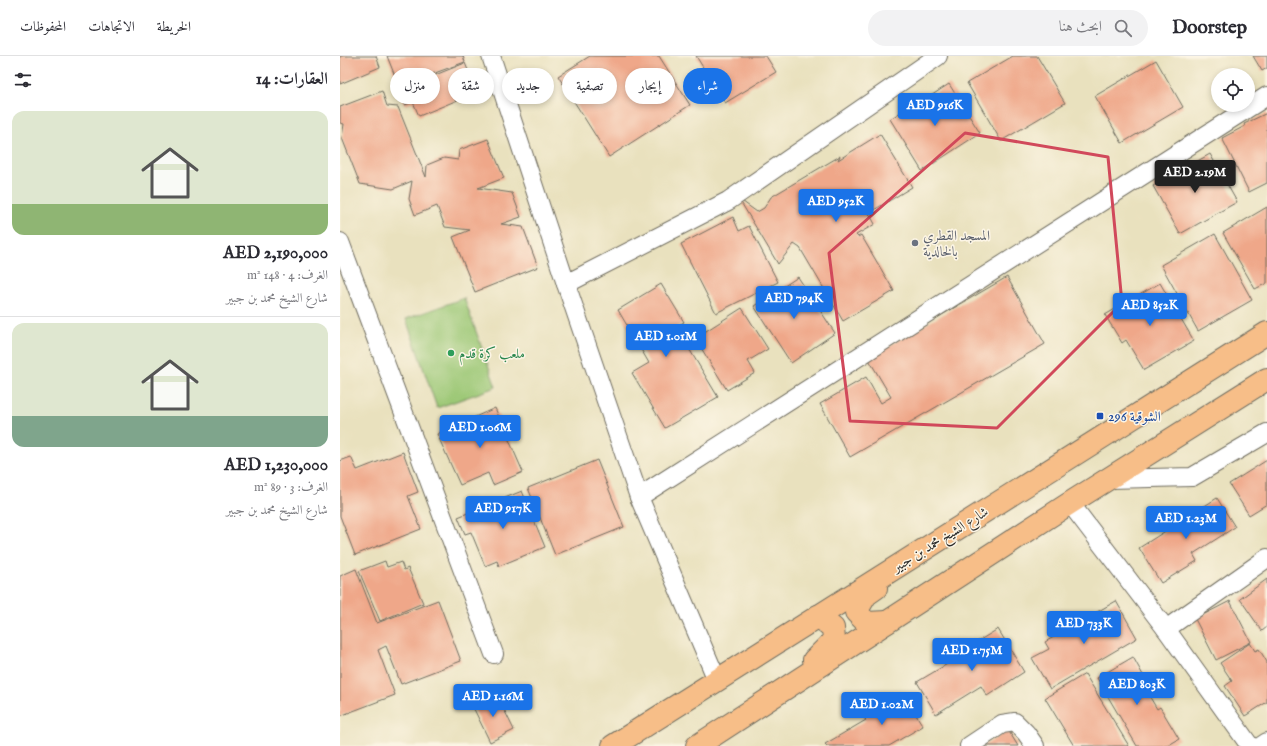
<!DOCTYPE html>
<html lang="ar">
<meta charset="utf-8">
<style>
:root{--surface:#fff;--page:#f2f2f3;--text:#2b2b33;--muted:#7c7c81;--line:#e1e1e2;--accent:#1a73e8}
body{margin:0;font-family:"IM FELL English",Amiri,serif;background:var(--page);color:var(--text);direction:rtl;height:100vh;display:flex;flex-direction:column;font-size:15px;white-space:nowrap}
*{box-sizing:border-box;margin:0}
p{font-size:13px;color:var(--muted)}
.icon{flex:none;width:22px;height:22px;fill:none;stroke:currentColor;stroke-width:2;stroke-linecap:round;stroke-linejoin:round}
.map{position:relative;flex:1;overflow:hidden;direction:ltr}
.sheet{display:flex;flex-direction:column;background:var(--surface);width:340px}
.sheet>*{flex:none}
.top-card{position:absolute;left:12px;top:12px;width:380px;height:36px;direction:rtl;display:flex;gap:8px}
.buttons{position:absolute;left:871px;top:12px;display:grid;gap:8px}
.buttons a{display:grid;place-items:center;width:44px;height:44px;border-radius:50%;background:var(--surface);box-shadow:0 2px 6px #0003;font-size:20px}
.price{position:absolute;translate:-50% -34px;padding:0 9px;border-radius:4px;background:var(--accent);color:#fff;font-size:13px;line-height:26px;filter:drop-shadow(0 1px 2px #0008)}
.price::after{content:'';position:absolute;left:50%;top:24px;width:12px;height:9px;margin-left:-6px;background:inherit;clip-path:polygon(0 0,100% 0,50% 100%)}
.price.on{background:#222;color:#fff}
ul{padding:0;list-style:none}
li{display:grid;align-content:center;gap:8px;height:212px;padding:0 12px}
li+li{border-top:1px solid var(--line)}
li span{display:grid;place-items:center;height:124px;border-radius:12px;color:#555}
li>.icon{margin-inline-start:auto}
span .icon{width:72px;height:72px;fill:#fffc;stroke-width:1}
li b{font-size:17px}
h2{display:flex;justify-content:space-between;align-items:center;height:48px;padding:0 12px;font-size:17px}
.tag{padding:0 14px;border-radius:18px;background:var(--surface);box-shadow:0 2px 6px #0003;font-size:14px;line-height:36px}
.tag.on{background:var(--accent);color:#fff}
header{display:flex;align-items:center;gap:24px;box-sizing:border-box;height:56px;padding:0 20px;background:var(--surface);border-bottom:1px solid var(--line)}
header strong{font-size:19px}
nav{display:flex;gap:22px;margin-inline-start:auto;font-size:14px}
.search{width:280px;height:36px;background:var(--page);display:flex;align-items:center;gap:10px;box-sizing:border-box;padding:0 14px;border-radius:22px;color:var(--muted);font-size:15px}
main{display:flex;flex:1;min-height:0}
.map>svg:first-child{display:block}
.green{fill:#9bc775;stroke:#637950}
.building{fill:#efa789}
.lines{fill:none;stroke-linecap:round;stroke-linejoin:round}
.minor-casing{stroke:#6e6b5e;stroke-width:20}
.major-casing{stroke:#6e6b5e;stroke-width:24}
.minor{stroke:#fff;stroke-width:18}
.major{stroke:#f7be88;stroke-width:22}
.marked{fill:none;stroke:#d1495b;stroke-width:3;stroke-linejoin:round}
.worship-dot{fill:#6b7280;stroke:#fcf5e5;stroke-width:1.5}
.leisure-dot{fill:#2e9e5b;stroke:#fcf5e5;stroke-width:1.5}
.transit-dot{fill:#1a4fb4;stroke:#fcf5e5;stroke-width:1.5}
.labels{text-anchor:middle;stroke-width:3;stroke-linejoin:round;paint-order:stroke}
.worship-label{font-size:14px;fill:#5b616d;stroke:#fcf5e5;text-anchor:start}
.leisure-label{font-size:14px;fill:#27864d;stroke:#fcf5e5;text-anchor:start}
.transit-label{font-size:14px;fill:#164399;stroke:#fcf5e5;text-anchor:start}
.street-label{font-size:14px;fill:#2b2b2b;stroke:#fcf5e5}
</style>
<header>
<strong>Doorstep</strong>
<div class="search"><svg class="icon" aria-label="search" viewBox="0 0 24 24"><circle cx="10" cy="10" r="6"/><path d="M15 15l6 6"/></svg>ابحث هنا</div>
<nav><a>الخريطة</a><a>الاتجاهات</a><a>المحفوظات</a></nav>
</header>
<main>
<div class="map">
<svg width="927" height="690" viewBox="0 0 927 690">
<rect width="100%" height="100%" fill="#fcf5e5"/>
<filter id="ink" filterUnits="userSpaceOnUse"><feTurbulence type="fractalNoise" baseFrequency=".025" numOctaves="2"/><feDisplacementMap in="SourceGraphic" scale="8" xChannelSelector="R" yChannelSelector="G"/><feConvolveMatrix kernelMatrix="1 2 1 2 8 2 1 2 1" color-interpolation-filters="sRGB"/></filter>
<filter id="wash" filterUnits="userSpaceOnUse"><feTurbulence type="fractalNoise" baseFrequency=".012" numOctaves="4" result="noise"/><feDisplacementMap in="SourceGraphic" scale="16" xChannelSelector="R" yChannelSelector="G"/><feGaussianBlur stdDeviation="0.9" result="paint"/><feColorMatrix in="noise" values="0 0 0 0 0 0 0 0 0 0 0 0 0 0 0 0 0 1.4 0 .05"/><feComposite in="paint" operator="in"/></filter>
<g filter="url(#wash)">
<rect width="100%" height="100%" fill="#e9e1be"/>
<polygon class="green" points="124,242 156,331 97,352 66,263"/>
<g id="blocks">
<g class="building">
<polygon points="0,0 36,0 40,11 0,28"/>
<polygon points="47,0 123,0 125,6 59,30"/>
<polygon points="250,0 319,0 350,49 269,101 218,20"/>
<polygon points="356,0 426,0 436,16 385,47"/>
<polygon points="673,0 697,0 725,47 661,85 627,27"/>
<polygon points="913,0 927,0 927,12 922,15"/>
<polygon points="816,4 843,51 782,87 755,40"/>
<polygon points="125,7 137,36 79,60 73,46 65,49 58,34"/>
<polygon points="609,28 640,77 582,115 550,63 585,41 586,43"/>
<polygon points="42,35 47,50 58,51 86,121 87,109 104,102 118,104 119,94 148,83 164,122 138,132 172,137 181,161 161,168 183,171 198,211 135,236 113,181 130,174 105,171 97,150 75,159 69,143 72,125 53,133 20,128 2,82 4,68 0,67 0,51"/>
<polygon points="927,57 927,127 909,136 882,82 905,70 904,68"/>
<polygon points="540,78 572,131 529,157 535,168 516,179 518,181 521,179 554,235 503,265 460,192 454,188 438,208 399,143 417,156 424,152 431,141 500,100 498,104"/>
<polygon points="870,98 897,146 840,178 813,130"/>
<polygon points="927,151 927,227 915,233 883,177"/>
<polygon points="393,161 399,175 409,170 438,226 376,257 341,188"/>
<polygon points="875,178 912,244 858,275 821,209"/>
<polygon points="458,221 495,277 451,307 414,250"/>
<polygon points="667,221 705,288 510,401 480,348 526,321 541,347 551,341 528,302"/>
<polygon points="820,227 854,285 804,314 786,284 782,287 765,259"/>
<polygon points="321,228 344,266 336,271 378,341 325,372 292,317 309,307 278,254"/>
<polygon points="402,252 428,293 408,305 415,317 387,334 355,282"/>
<polygon points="155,352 183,416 153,429 148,417 120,429 97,378"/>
<polygon points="63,396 78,436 68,440 81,473 15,499 0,460 0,405 11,401 17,414"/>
<polygon points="257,404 284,471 215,499 188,432"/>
<polygon points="927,404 927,448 909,459 889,428"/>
<polygon points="182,435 205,491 159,510 157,505 145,510 131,476 125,478 118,461"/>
<polygon points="877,442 895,471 853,498 857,505 821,527 799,492"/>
<polygon points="45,505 47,511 61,506 64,514 68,512 83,547 40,565 19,515"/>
<polygon points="16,513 37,567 98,544 121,605 61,628 46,590 38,594 55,639 0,660 0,520"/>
<polygon points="927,523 927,571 922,575 900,543"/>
<polygon points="776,545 797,582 710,633 692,602 709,593 705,586"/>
<polygon points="890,545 911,586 876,604 855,563"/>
<polygon points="658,573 684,616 647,640 641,630 596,658 577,626 614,604 612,601"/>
<polygon points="910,587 915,595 919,593 927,606 927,646 905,660 885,630 892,625 880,607"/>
<polygon points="793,601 809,630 805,633 817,653 820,651 839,683 827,690 797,690 757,622"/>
<polygon points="745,618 789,690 734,690 705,642"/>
<polygon points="156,637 174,674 150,686 132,649"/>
<polygon points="563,638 583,670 549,690 487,690 485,688 526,664 524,662"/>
<polygon points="668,674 678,690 644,690"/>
</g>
</g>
</g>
<g filter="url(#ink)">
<use href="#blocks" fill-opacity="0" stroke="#6e6b5e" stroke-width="1"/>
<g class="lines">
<defs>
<g id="minor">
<polyline points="151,0 226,228 299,441 377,624"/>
<polyline points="0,186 154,598"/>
<polyline points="226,228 388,145 598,0"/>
<polyline points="769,423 852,421 927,377"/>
<polyline points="299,441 927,40"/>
<polyline points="730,447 826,573 910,690"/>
<polyline points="826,573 927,502"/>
<polyline points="629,690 662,668 675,666 686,677 695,690"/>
<polyline points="921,690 927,686"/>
</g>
<g id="major">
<polyline points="536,532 526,539 516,556 527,567 547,566"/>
<polyline points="474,604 494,584 493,572 478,560"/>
<polyline points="273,690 927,277"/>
<polyline points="357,690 730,447 927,323"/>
</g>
</defs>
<use href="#minor" class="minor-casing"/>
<use href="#major" class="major-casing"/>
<use href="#minor" class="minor"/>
<use href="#major" class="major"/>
</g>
</g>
<path class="marked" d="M625 77 768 101 782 247 657 372 510 365 489 197Z"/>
<circle class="worship-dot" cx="575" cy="187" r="4"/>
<circle class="leisure-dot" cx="111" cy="297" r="4"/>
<rect class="transit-dot" x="756" y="356" width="8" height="8" rx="2"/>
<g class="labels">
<g class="worship-label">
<text x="583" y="184">المسجد القطري<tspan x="583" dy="16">بالخالدية</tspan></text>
</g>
<g class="leisure-label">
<text x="119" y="302">ملعب كرة قدم</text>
</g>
<g class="transit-label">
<text x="768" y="365">الشوقية 296</text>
</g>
<g class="street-label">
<text transform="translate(600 483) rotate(-32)" y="5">شارع الشيخ محمد بن جبير</text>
</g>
</g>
</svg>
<div class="buttons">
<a><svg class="icon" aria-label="locate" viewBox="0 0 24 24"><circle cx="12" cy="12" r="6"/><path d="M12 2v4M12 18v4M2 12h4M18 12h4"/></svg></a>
</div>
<b class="price" style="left:595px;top:71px">AED 916K</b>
<b class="price on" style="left:855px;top:138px">AED 2.19M</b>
<b class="price" style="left:496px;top:167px">AED 952K</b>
<b class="price" style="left:454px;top:264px">AED 794K</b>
<b class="price" style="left:810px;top:271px">AED 852K</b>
<b class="price" style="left:326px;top:302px">AED 1.01M</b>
<b class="price" style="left:140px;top:393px">AED 1.06M</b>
<b class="price" style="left:163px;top:474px">AED 917K</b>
<b class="price" style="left:846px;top:484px">AED 1.23M</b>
<b class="price" style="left:744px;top:589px">AED 733K</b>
<b class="price" style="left:632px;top:616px">AED 1.75M</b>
<b class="price" style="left:797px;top:650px">AED 803K</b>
<b class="price" style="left:153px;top:662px">AED 1.16M</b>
<b class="price" style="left:542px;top:670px">AED 1.02M</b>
<div class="top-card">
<a class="tag on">شراء</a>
<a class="tag">إيجار</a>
<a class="tag">تصفية</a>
<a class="tag">جديد</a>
<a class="tag">شقة</a>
<a class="tag">منزل</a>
</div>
</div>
<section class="sheet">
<h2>العقارات: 14<svg class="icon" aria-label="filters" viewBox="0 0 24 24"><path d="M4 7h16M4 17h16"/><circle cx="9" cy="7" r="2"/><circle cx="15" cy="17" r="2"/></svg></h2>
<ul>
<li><span style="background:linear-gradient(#dfe7d0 75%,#8fb573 0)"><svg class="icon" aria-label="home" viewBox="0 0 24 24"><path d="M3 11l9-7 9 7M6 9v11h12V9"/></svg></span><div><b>AED 2,190,000</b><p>الغرف: 4 · 148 m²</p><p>شارع الشيخ محمد بن جبير</p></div></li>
<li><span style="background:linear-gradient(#dfe7d0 75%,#7fa58c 0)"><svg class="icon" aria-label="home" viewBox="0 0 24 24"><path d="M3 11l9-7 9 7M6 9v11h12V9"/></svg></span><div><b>AED 1,230,000</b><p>الغرف: 3 · 89 m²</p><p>شارع الشيخ محمد بن جبير</p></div></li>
</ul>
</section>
</main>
